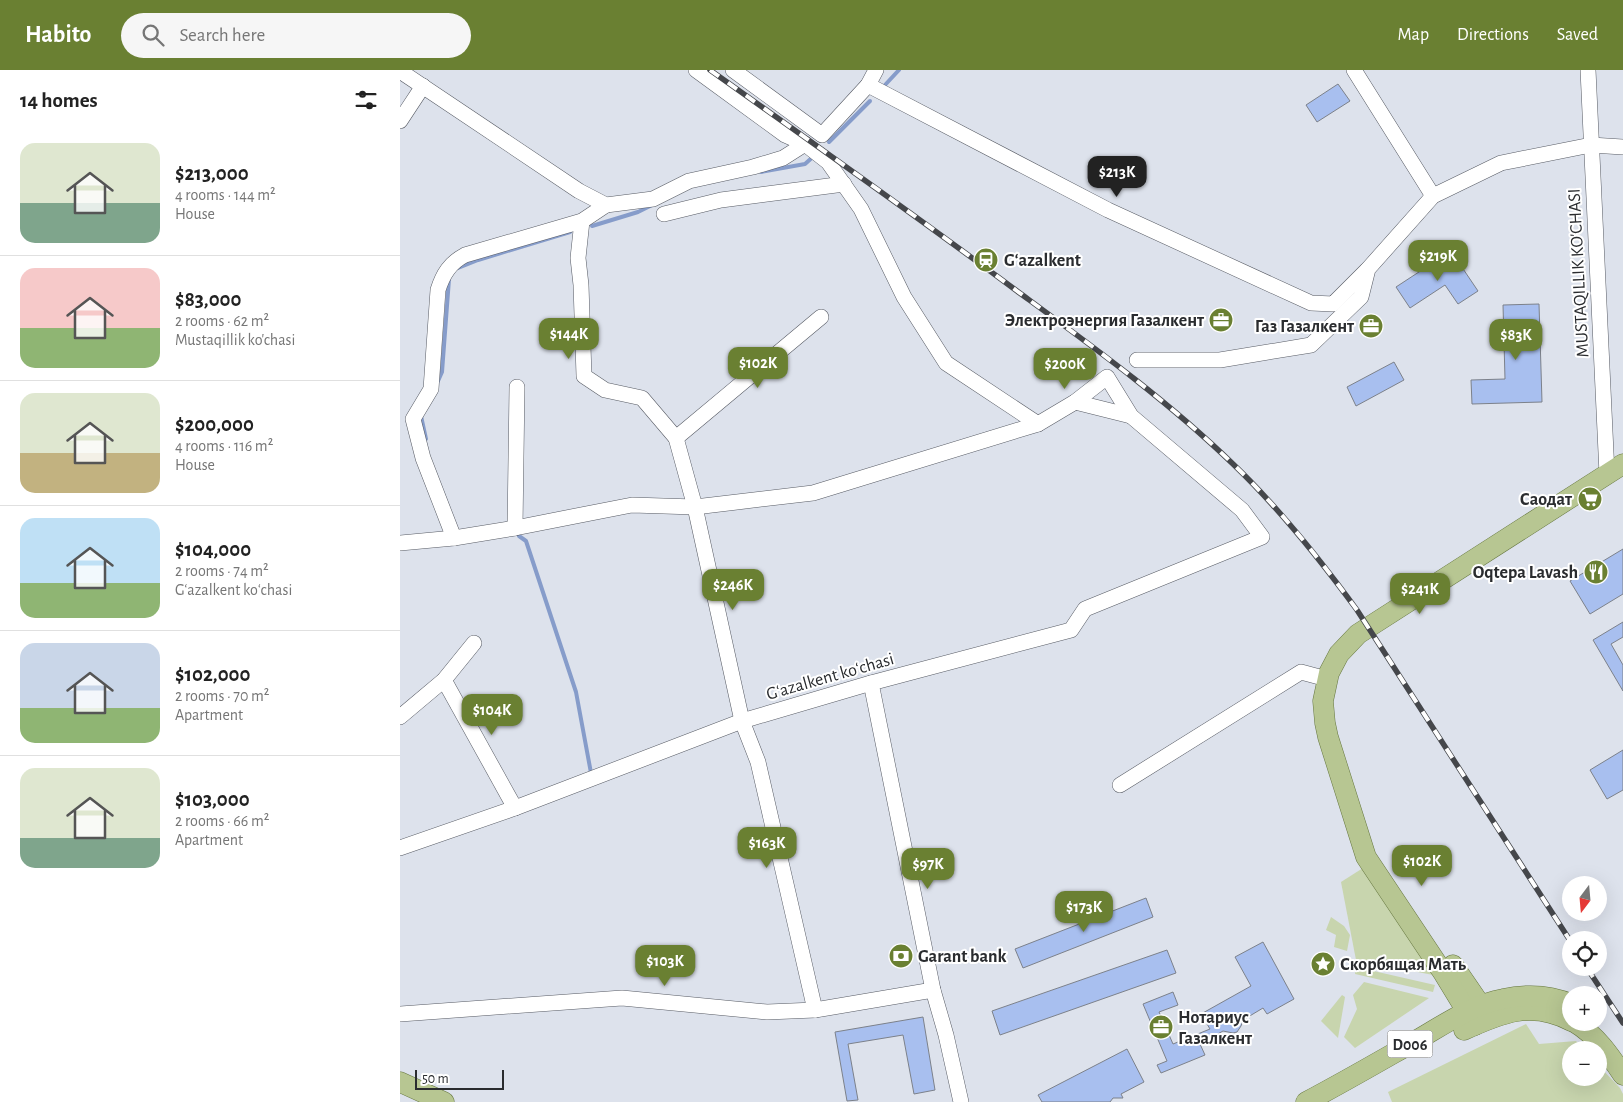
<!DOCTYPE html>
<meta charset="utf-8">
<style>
:root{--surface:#fff;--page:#f6f6f6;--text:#222;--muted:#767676;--line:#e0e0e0;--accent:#6a8032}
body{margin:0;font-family:"Alegreya Sans",sans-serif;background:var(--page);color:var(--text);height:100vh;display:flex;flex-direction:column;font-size:19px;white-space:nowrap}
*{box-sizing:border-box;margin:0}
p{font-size:16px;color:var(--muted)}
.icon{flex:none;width:28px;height:28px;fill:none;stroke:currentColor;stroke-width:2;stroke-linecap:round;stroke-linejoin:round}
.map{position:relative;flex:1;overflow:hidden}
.drawer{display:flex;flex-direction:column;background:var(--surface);width:400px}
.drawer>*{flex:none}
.needle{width:32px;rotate:196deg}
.fabs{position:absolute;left:1162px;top:806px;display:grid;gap:10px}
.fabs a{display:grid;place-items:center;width:45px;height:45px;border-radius:50%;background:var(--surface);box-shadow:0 5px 20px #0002;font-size:25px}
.scale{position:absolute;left:15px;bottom:12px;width:89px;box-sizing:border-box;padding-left:5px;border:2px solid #2a2c2f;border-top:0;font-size:14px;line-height:18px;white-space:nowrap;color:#2a2c2f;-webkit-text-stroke:4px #fff;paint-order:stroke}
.price{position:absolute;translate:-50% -42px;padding:0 11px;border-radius:10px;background:var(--accent);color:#fff;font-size:16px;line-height:32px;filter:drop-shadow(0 1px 2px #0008)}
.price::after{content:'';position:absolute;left:50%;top:30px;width:15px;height:11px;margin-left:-8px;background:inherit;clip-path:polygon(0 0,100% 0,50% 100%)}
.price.current{background:#222;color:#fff}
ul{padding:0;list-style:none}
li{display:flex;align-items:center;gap:15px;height:125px;padding:0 20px}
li+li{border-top:1px solid var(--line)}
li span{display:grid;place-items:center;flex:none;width:140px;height:100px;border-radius:15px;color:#555}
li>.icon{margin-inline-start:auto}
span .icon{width:60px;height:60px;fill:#fffc;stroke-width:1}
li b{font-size:21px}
h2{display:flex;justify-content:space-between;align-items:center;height:60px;padding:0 20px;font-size:21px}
header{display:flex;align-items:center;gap:30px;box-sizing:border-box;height:70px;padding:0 25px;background:var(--accent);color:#fff}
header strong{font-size:24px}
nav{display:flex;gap:28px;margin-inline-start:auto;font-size:18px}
.search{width:350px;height:45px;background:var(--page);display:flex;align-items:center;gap:12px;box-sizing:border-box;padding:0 18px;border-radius:28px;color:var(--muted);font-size:19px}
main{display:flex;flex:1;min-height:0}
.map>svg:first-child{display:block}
.green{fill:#c8d5ae}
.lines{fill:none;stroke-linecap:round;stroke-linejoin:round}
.stream{stroke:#869cca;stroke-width:4}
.building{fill:#a8bfef;stroke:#7c818a}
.minor-casing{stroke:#575b64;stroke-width:16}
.major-casing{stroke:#667740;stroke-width:21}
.minor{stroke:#fff;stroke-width:15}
.major{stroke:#b7c692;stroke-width:20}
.rail-casing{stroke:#45474b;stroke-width:5.5}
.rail{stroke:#fff;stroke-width:4;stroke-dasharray:11;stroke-linecap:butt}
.labels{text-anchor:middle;stroke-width:4;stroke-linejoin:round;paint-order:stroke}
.shield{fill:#fff;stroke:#6a6b6d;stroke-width:1}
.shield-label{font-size:16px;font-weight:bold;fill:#2a2c2f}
.poi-label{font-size:18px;font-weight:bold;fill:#2a2c2f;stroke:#fff;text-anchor:start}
.street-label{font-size:18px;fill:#2a2c2f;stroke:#fff}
</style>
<header>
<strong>Habito</strong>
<div class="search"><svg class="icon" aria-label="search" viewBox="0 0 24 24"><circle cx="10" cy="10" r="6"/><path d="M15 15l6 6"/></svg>Search here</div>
<nav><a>Map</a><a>Directions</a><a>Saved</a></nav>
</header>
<main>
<section class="drawer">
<h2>14 homes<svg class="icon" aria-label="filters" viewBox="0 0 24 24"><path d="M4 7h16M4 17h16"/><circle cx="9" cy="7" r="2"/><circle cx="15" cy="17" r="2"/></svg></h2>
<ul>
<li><span style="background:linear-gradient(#dfe7d0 60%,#7fa58c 0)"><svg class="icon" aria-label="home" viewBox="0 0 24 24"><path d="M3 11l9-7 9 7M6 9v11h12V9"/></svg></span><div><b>$213,000</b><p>4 rooms · 144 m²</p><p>House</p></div></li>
<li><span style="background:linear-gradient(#f6c9c9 60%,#8fb573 0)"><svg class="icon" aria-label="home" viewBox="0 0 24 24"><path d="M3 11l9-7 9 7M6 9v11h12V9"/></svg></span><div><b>$83,000</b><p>2 rooms · 62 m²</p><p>Mustaqillik ko'chasi</p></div></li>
<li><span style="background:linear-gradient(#dfe7d0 60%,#c2b280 0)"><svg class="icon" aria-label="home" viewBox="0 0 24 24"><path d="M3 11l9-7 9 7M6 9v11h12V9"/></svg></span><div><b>$200,000</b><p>4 rooms · 116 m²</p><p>House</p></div></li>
<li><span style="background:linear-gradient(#bfe0f5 65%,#8fb573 0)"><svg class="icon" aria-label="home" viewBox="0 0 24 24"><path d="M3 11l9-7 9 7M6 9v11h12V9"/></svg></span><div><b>$104,000</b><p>2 rooms · 74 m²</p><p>Gʻazalkent koʻchasi</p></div></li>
<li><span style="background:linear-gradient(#c9d6e8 65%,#8fb573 0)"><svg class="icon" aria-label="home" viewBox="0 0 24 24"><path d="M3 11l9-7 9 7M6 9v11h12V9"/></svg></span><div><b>$102,000</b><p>2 rooms · 70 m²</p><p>Apartment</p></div></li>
<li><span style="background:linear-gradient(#dfe7d0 70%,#7fa58c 0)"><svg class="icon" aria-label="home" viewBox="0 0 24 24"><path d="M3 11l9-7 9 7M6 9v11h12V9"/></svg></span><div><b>$103,000</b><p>2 rooms · 66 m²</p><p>Apartment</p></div></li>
</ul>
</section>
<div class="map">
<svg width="1223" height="1032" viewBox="0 0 1223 1032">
<rect width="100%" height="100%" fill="#dde2ec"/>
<g class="green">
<polygon points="963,798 1033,905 956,890 941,812"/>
<polygon points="931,847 944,856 950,865 947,881 934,877 936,865 926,860"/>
<polygon points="956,897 1035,915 1033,922 955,904"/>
<polygon points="964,912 1029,928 955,978 944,967 957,939 953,925"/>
<polygon points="942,925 945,927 938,968 921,951"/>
<polygon points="1126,954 1139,974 1176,971 1184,980 1171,980 1171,1008 1199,1008 1199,996 1220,1018 1223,1024 1223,1032 992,1032 988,1022"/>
</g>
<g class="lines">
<g class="stream">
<polyline points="485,15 499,0"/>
<polyline points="429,72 470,31"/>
<polyline points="361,102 405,94 415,85"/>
<polyline points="192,156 238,142 252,135"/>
<polyline points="58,198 78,190 170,162"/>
<polyline points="38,311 42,302 49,209"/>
<polyline points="21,346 26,369"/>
<polyline points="119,466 126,471 176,622 191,703"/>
</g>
</g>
<g class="building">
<polygon points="938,14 950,31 917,52 906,35"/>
<polygon points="1051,181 1078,221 1058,234 1045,215 1010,238 996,217"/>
<polygon points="1139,234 1142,332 1072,334 1071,310 1105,309 1103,235"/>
<polygon points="994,292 1004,310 956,336 947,317"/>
<polygon points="1223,479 1223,524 1190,544 1170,511"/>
<polygon points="1223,552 1223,567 1211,574 1223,595 1223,621 1193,570"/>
<polygon points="1223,680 1223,720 1207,729 1190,700"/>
<polygon points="746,828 753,847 623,898 615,879"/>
<polygon points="863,872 894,929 867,944 863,938 843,950 841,956 837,962 833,963 823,961 800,974 805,985 761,1003 757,995 767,991 743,934 773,922 778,935 759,942 773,974 810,959 801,944 851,916 835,887"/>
<polygon points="767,880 776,903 600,965 592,941"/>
<polygon points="523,947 535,1020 514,1024 503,965 448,974 458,1030 447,1031 435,962"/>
<polygon points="727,979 744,1012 721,1024 723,1028 713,1028 710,1032 642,1032 638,1025"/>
</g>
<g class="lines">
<defs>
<g id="minor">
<polyline points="296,0 385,65 405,74"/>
<polyline points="333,0 422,65 468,15 476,0"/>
<polyline points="954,0 1033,126"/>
<polyline points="1188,0 1207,404"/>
<polyline points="0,1 179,121 206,135 253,129 289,111 353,97 383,88 405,74 428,92 461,139 504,227 546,293 638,354"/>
<polyline points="468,15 708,140 911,233 933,234 967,200"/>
<polyline points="0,51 23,16"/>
<polyline points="264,144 321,130 444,114"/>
<polyline points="182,151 178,188 181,215 184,306 205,320 242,328 276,368 295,437 342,651 358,692 415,940"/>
<polyline points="737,290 820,290 911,275 961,227 968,199 1033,126 1101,93 1191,75 1223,77"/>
<polyline points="675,332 731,346"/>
<polyline points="276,368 421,247"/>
<polyline points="115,458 117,317"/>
<path d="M54 468 23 388 13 349 31 319 38 220C43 204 50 193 65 185L182 151 206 135"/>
<polyline points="0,473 54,468 115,458 232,435 295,437 413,423 638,354 675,332 707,307 731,346 842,440 862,467 685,539 671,560 471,613 342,651 115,738 0,778"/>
<polyline points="44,610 115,738"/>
<polyline points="471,613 533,920 546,965 561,1032"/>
<polyline points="0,647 44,610 74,573"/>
<polyline points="720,715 901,602 927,609"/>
<polyline points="0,944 222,928 367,942 415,940 533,920"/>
</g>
<g id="major">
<polyline points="1053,895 1088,946"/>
<path d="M1174 952C1196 965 1209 984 1223 1005"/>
<polyline points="1075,955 1044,904 966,787 928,667 925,653 923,631 929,603 939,584 958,564 1223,394"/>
<path d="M1064 960C1101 943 1132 930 1171 951"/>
<polyline points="0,1012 44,1032"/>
<path d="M906 1032C944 1012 980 991 1017 970 1043 955 1074 934 1103 929 1126 924 1150 925 1171 934"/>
</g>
</defs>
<use href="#minor" class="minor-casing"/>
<use href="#major" class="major-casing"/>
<use href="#minor" class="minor"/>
<use href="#major" class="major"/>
<defs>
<g id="rail">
<path d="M310 0C413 73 516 146 617 221 692 276 767 330 833 394 879 438 919 488 957 540L1171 872"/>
<polyline points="1187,898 1223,953"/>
</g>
</defs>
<use href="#rail" class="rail-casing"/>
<use href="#rail" class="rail"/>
</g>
<defs>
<symbol id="station-disc" viewBox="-11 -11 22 22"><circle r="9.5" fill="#6a8032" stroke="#fff"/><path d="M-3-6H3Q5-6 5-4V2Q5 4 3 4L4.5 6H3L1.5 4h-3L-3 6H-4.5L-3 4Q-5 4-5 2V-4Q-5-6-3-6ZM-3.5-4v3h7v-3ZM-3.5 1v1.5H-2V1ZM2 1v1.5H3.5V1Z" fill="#fff"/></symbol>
<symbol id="office-disc" viewBox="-11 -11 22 22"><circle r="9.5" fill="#6a8032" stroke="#fff"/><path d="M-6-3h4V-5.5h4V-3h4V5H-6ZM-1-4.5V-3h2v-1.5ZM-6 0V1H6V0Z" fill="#fff"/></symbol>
<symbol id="supermarket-disc" viewBox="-11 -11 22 22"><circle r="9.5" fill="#6a8032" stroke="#fff"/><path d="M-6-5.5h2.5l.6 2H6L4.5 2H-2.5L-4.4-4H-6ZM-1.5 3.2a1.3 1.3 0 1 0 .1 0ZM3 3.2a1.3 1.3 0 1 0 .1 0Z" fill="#fff"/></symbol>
<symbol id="restaurant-disc" viewBox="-11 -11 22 22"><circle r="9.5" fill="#6a8032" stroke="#fff"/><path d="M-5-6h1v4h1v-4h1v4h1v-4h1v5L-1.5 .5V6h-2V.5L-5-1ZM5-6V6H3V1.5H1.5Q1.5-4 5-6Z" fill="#fff"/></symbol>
<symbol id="bank-disc" viewBox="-11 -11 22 22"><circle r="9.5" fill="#6a8032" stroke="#fff"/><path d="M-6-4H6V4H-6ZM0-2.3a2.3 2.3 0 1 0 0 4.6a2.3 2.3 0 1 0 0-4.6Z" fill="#fff"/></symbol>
<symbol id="sight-disc" viewBox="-11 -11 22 22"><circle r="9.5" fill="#6a8032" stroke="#fff"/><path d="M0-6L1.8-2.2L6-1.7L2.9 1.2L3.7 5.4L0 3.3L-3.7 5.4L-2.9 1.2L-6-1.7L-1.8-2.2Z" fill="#fff"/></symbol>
</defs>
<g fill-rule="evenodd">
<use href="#station-disc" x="572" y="176" width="28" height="28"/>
<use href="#office-disc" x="807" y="236" width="28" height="28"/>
<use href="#office-disc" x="957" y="242" width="28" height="28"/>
<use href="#supermarket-disc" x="1176" y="415" width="28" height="28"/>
<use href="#restaurant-disc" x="1182" y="488" width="28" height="28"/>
<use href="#bank-disc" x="487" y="872" width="28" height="28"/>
<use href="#sight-disc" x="909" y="880" width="28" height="28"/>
<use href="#office-disc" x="747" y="943" width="28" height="28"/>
</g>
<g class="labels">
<rect class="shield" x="987.5" y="960.5" width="45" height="27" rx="4"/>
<g class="shield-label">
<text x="1010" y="980">D006</text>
</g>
<g class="poi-label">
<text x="604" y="196">Gʻazalkent</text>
<text x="804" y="256" text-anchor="end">Электроэнергия Газалкент</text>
<text x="954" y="262" text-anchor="end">Газ Газалкент</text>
<text x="1172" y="435" text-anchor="end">Саодат</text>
<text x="1178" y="508" text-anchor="end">Oqtepa Lavash</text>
<text x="518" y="892">Garant bank</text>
<text x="940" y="900">Скорбящая Мать</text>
<text x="778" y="953">Нотариус<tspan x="778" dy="21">Газалкент</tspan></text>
</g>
<g class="street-label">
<text transform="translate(1178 203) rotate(-93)" y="6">MUSTAQILLIK KO'CHASI</text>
<text transform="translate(430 606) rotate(-16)" y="6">Gʻazalkent koʻchasi</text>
</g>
</g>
</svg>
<div class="fabs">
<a><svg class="needle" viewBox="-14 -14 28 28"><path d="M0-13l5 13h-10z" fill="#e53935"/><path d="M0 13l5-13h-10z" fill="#767676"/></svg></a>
<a><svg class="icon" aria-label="locate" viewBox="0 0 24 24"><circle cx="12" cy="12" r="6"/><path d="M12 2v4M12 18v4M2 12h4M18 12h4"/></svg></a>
<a>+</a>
<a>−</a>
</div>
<div class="scale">50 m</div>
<b class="price current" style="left:717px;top:128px">$213K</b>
<b class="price" style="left:1038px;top:212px">$219K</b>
<b class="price" style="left:169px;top:290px">$144K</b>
<b class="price" style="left:1116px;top:291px">$83K</b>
<b class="price" style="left:358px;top:319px">$102K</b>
<b class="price" style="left:665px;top:320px">$200K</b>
<b class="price" style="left:333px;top:541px">$246K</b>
<b class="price" style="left:1020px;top:545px">$241K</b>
<b class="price" style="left:92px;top:666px">$104K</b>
<b class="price" style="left:367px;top:799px">$163K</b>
<b class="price" style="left:1022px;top:817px">$102K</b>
<b class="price" style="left:528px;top:820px">$97K</b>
<b class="price" style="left:684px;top:863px">$173K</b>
<b class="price" style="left:265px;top:917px">$103K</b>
</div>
</main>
